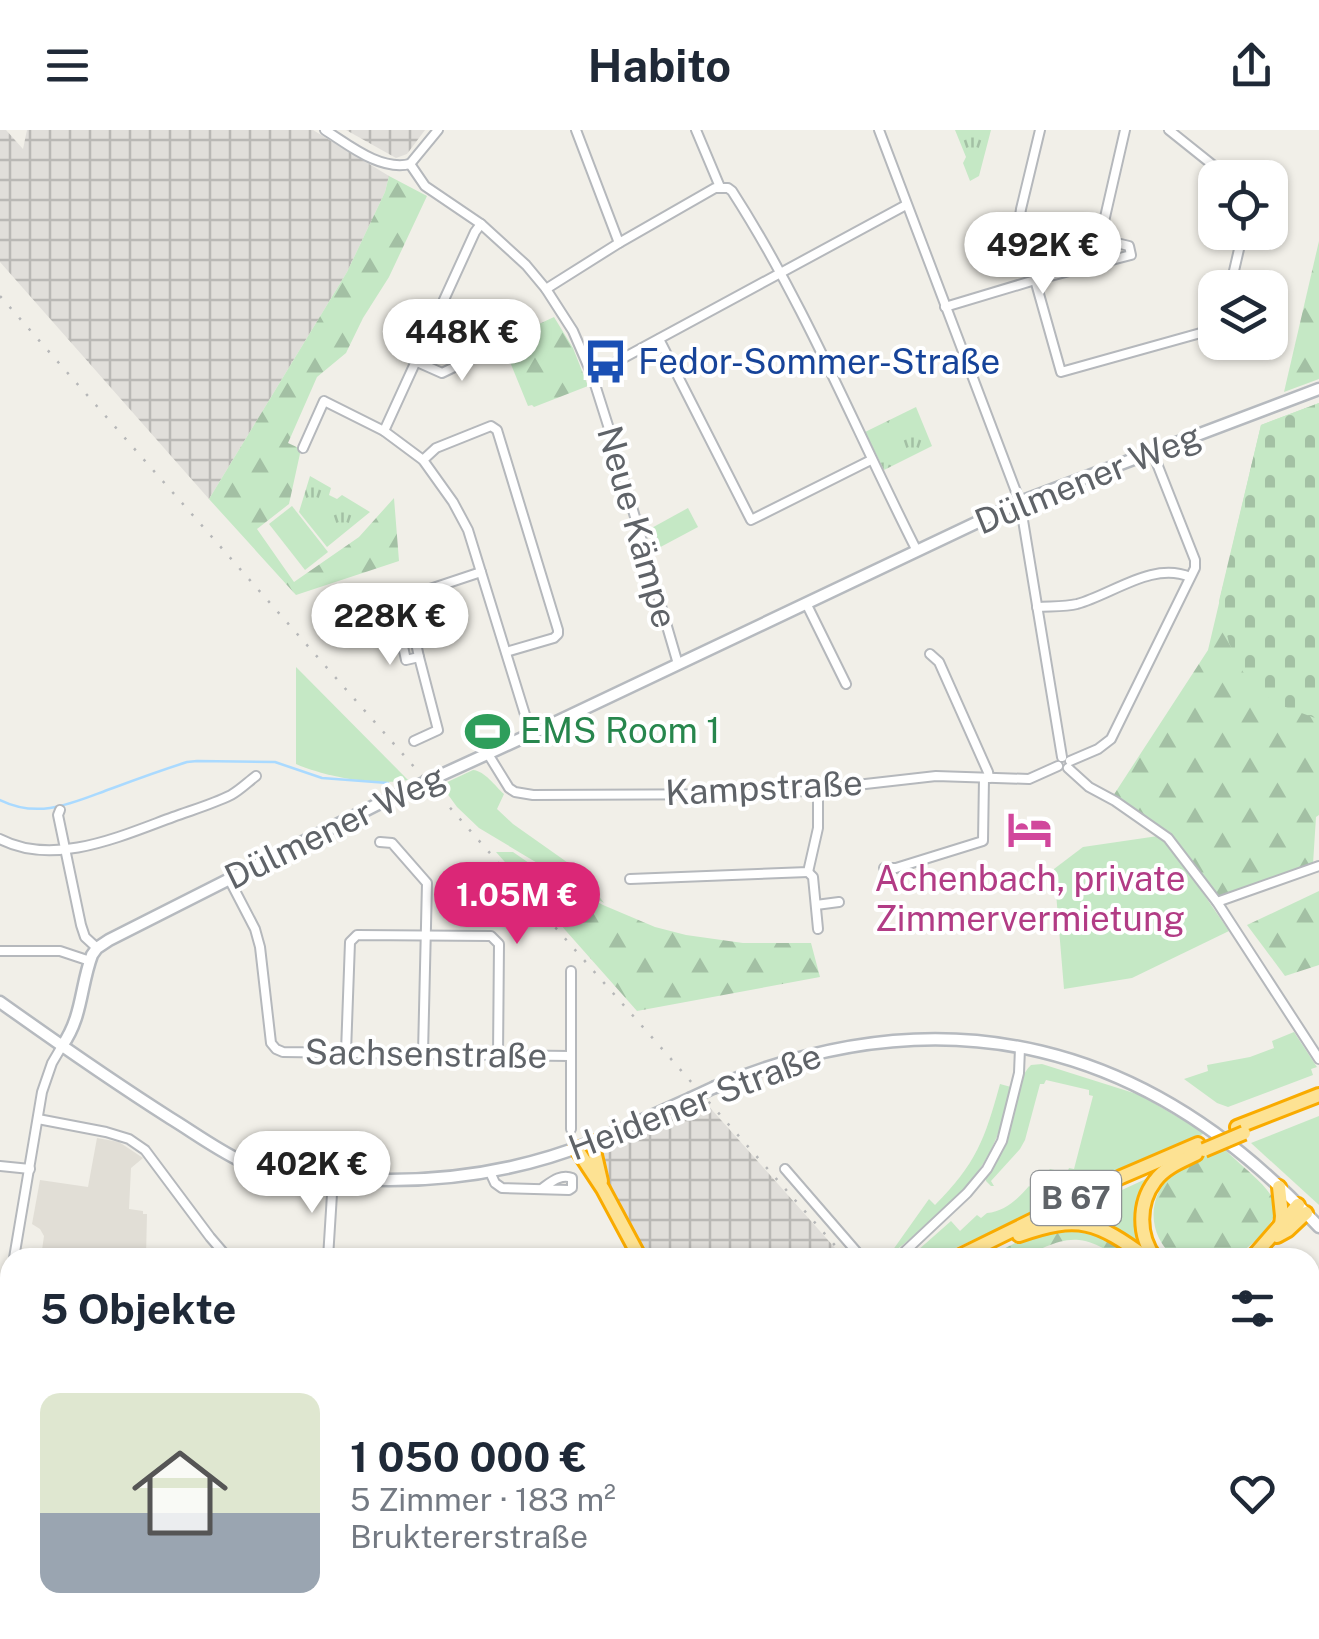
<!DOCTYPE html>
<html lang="de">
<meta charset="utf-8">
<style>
:root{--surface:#fff;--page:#f2f2f3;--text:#1f2937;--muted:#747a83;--accent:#db2777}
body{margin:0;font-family:"Public Sans",sans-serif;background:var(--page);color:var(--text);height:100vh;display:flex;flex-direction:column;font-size:38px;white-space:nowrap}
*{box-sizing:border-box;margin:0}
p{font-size:32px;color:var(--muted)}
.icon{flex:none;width:55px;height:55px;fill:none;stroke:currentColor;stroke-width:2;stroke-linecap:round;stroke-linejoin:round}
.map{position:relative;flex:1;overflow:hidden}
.details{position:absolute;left:0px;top:1118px;width:1320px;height:392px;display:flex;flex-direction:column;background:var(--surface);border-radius:30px 30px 0 0;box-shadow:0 2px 8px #0004}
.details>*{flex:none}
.controls{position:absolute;left:1198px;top:30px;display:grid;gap:20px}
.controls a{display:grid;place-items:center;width:90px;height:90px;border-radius:20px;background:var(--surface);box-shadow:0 2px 8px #0004;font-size:50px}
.price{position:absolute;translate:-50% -85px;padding:0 22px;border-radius:35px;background:#fff;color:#222;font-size:32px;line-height:65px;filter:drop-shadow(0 2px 5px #0008)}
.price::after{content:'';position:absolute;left:50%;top:60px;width:30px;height:22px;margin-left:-15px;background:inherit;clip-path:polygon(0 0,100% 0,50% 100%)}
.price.current{background:var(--accent);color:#fff}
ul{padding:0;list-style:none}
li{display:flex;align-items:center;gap:30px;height:250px;padding:0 40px}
li span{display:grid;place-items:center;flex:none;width:280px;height:200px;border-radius:20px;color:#555}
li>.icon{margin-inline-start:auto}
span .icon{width:120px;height:120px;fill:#fffc;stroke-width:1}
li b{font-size:42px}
h2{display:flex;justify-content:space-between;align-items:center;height:120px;padding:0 40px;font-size:42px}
header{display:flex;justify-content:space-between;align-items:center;height:130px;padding:0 40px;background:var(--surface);font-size:45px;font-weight:700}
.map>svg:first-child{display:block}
.industrial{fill:url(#industrial-grid)}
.education{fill:#e1ded6}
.grass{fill:#c5e8c5}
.forest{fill:url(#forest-firs)}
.cemetery{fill:url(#cemetery-stones)}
.park{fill:url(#park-tufts)}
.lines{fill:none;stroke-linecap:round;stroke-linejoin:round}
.stream{stroke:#aadaff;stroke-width:2.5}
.river{stroke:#aadaff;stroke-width:14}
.street-casing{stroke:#b5b8bc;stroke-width:12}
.secondary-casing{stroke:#b6babf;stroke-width:15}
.highway-casing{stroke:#f9ab00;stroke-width:18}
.street{stroke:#fff;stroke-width:8}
.secondary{stroke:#fff;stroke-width:10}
.highway{stroke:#fde293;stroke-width:12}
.rail{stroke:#b6b7b8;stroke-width:2.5;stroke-dasharray:2.5 12;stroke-linecap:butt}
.secondary-bridge-casing{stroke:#b6babf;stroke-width:15;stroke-linecap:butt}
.highway-bridge-casing{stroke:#f9ab00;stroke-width:18;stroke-linecap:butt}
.secondary-bridge{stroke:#fff;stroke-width:10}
.highway-bridge{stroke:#fde293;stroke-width:12}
.labels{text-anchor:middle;stroke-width:8;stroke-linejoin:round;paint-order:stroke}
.shield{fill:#fff;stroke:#8f9295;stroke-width:2.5}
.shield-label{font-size:32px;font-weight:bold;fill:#5f6368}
.transit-label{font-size:35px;fill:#164399;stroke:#fff;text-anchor:start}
.street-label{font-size:35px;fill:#5f6368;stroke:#fff}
.leisure-label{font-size:35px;fill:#27864d;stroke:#fff;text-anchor:start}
.hotel-label{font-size:35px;fill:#b23c85;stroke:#fff}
</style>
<header><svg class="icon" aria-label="menu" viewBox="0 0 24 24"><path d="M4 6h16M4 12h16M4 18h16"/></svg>Habito<svg class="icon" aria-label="share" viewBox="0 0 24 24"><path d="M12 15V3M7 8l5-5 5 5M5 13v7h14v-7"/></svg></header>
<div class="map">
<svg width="1319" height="1509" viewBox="0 0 1319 1509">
<defs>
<pattern id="industrial-grid" width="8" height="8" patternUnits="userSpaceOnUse" patternTransform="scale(2.5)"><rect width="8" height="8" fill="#e0deda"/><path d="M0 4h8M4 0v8" fill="none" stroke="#b9b8b5"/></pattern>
<pattern id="forest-firs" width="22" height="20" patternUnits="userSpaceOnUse" patternTransform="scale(2.5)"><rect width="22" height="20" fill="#c5e8c5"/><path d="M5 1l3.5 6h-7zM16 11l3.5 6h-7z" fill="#a3c0a4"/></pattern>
<pattern id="cemetery-stones" width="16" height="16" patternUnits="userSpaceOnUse" patternTransform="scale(2.5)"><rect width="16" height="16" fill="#c5e8c5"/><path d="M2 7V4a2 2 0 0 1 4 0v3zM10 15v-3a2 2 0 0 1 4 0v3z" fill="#a3c0a4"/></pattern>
<pattern id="park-tufts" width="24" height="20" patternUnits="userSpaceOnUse" patternTransform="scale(2.5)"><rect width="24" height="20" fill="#c5e8c5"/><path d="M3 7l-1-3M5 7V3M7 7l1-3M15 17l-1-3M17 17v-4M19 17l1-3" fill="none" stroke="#a3c0a4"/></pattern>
</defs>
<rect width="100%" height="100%" fill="#f1efe8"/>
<g class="industrial">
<polygon points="0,0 6,0 23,19 27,0 313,0 389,46 385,62 347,142 209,369 0,132"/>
<polygon points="346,0 425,0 407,24 396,28"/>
<polygon points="705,972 843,1127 648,1127 605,1049 603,1020 606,1016"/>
</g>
<polygon class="education" points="97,1008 119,1012 143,1028 131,1038 129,1079 143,1081 143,1084 147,1084 146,1127 41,1127 44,1106 40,1099 32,1094 40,1050 88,1057"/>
<g class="grass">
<polygon points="292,376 328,422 305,440 269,394"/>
<polygon points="688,378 698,397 653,421 648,400"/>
<path d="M296 537 408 650C376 656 326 647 296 634Z"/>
<path d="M473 640C485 641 495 656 504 664L497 679 513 694 581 742 604 773 479 698 457 677 441 655Z"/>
<polygon points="1158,706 1172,718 1229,801 1132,848 1064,859 1054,739 1083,717"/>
<polygon points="1294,902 1317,937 1311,939 1313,945 1228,977 1217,973 1184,949 1208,941 1207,935 1250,927 1274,918 1272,911"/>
<path d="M1042 934 1140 965 1205 1003 936 1127 906 1128 917 1121 951 1091 960 1101 977 1085 981 1088 987 1083C1005 1081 1018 1069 1029 1056L1033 1059 1050 1039 1067 1043 1069 1038 1074 1039 1093 966 1089 965V960L1046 950 1044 954H1040L1025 1010 1020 1019 991 1051 994 1056H991L986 1051V1047C995 1032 1003 1019 1009 1003 1016 982 1015 950 1031 935Z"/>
<path d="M1000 954 1011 957C998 1023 977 1051 927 1094 915 1104 904 1115 890 1124L929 1069 935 1075C976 1034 985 1009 1000 954Z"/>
<polygon points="1319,986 1319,1075 1251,1013"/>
<path d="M1148 1048V1125C1121 1104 1098 1085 1063 1087Z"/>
</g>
<g class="forest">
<polygon points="389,46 427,66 389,147 363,188 346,223 317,247 288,313 301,319 289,374 257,399 294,452 359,407 394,368 399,431 296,465 209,369 347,142 385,62"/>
<polygon points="1319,111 1319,249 1284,262"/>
<polygon points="554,187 573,218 588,256 534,277 532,275 528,276 506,222 510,212 509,208"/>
<polygon points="1319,273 1319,685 1316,687 1313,734 1217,769 1171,703 1113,666 1208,520 1261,295"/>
<polygon points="496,722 513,722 545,744 603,775 655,797 686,805 743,813 811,813 820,847 637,881"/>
<polygon points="1319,761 1319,835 1285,846 1247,795"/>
<path d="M1225 1020C1275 1067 1302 1075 1235 1128L1174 1127C1150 1108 1146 1072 1168 1049 1182 1034 1206 1025 1225 1020Z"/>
<path d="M1058 1098C1089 1098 1108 1109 1132 1127 1112 1127 1099 1112 1079 1110 1056 1108 1040 1122 1018 1127 1008 1129 996 1127 986 1128L1021 1110Z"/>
<polygon points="0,1208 10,1231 10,1368 0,1358"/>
</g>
<polygon class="cemetery" points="1319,273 1319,589 1318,589 1274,573 1243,542 1229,513 1219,471 1261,295"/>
<g class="park">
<polygon points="955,0 991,0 979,46 970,51 963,33 966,27"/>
<polygon points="916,277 932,316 884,340 865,302"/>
<polygon points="310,346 331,358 329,365 337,369 342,365 370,382 327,417 299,382"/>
</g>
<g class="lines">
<path class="stream" d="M0 670C41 690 74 672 113 658 137 649 162 640 187 632L197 631 275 632 322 648 388 653"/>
<g class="river">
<polyline points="0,1373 10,1383"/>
<polyline points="72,1500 74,1509"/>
</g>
<defs>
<g id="street">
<path d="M325 0C349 15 380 41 410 34"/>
<polyline points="576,0 619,113"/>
<polyline points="696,0 720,57"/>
<polyline points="879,0 1020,372 1062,627"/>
<polyline points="1040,0 1021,79 1019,93 1061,242 1215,199"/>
<polyline points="1169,0 1229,48"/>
<polyline points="410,34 425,56 481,94 526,135 546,159 573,201 592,245 611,305 678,534"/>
<polyline points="410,34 438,0"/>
<polyline points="481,94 475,102 384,301 423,330 453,372 468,400 531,604"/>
<polyline points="1100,109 1125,0"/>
<polyline points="1230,158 1243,102"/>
<path d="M546 159 619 113 715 58H728L732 61C805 174 856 301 917 421"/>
<polyline points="945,177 1035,150 1131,125 1129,116 1100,109 1094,134"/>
<polyline points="659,209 751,390 871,330"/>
<polyline points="415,231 442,243 506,212"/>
<polyline points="592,245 906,75"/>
<polyline points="303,318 324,271 384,301"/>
<polyline points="423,330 436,318 491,296 497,300 558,500 558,504 554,508 506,522"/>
<polyline points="406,467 419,527 406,530 393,471 395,466 400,465 406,467 481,442"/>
<polyline points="806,473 846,554"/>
<path d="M1037 477C1050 476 1065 477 1077 474 1113 464 1153 431 1190 447"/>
<polyline points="930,524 939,532 988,642 989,648"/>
<polyline points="414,611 438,600 419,527"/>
<polyline points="488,624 509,658 515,662 533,665 777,664 936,646 1029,649 1058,636"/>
<polyline points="1070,631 1098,619 1111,609 1195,438 1195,430 1152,321"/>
<polyline points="1068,638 1089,657 1115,671 1168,708 1217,772 1319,929"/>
<polyline points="60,680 58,685 81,795 85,807 97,818"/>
<path d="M0 709C54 737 121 706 173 687 192 680 213 674 231 665 240 660 248 652 256 646"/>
<polyline points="380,712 392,713 427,753 423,923"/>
<polyline points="884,738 896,738 983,711 984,648"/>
<polyline points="808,742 813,747 818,799"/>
<polyline points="229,749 255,799 260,817 271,913 276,919 283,922 570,926"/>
<polyline points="630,749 808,742 818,698 818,660"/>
<polyline points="1217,772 1319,736"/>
<polyline points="816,775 839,772"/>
<polyline points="0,821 60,821 90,831"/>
<polyline points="571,841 571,999"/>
<polyline points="346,922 350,812 357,805 491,806 499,814 498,925"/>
<polyline points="38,989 106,1002 129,1009 145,1020 210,1107 228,1128"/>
<polyline points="0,1036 30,1039"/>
<polyline points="785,1039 862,1128"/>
<path d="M490 1042 495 1053 502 1058 569 1060 572 1058V1048C561 1043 550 1053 541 1059"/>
<polyline points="14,1128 42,962 52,933 62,916"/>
<polyline points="328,1128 333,1048"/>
<polyline points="895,1128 901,1125 967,1063 987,1039 1002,1011 1019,943 1020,918"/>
<polyline points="10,1158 5,1209 10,1225"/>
<polyline points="1310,1308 1319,1310"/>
<polyline points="758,1500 764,1509"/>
<polyline points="1147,1500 1154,1509"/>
<polyline points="170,1509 185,1500"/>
<polyline points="1160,1509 1171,1500"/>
</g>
<g id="secondary">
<path d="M0 872C56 912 112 951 170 988 193 1002 216 1019 241 1031 272 1044 305 1046 338 1048 425 1055 510 1045 592 1012 624 999 657 983 689 969"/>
<path d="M62 916C83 886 80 857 92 825L97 818 109 810 382 672 531 604 1020 372 1319 259"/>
<path d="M715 957C947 860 1151 913 1319 1097"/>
</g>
<g id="highway">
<polyline points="1237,997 1319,965"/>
<polyline points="592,1012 601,1051"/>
<polyline points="576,1018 603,1059 640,1128"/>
<polyline points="1279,1057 1282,1086 1281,1096"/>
<path d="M1019 1105C1079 1084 1096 1091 1147 1128"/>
<polyline points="1277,1106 1288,1100 1306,1083"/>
<polyline points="956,1128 1121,1047 1198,1014"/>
<path d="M1155 1128C1138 1106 1138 1073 1155 1051 1165 1037 1182 1031 1196 1024"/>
<polyline points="1252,1128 1298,1075"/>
<polyline points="424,1509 434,1500"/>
</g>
</defs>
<use href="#street" class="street-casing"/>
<use href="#secondary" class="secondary-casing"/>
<use href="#highway" class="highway-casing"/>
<use href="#street" class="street"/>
<use href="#secondary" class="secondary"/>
<use href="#highway" class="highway"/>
<g class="rail">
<polyline points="0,166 846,1128"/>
<polyline points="1165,1500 1171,1509"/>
</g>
<defs>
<polyline id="secondary-bridge" points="689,969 715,957"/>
<polyline id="highway-bridge" points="1204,1020 1244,1003"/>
</defs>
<use href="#secondary-bridge" class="secondary-bridge-casing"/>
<use href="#highway-bridge" class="highway-bridge-casing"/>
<use href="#secondary-bridge" class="secondary-bridge"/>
<use href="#highway-bridge" class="highway-bridge"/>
</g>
<defs>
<symbol id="bus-bare" viewBox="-9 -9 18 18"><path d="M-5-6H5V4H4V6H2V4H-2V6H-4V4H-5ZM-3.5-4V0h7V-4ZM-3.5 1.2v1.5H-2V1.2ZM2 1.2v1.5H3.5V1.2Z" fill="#1a4fb4" stroke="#fff" stroke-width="2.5" paint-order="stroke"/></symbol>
<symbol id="stadium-bare" viewBox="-9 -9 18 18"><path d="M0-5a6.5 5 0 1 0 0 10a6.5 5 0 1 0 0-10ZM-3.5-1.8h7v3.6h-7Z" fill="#2e9e5b" stroke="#fff" stroke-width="2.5" paint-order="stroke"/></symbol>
<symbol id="hotel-bare" viewBox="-9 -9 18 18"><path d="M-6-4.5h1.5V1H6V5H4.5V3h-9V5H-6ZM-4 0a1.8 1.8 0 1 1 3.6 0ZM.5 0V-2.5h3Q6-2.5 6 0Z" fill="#d1479c" stroke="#fff" stroke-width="2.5" paint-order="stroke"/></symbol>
</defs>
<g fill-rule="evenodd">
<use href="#bus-bare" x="574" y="200" width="63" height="63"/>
<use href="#stadium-bare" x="456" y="570" width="63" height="63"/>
<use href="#hotel-bare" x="998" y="668" width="63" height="63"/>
</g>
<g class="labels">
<rect class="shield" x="1031" y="1041" width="90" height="54" rx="8"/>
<g class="shield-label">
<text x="1076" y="1079">B 67</text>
</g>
<g class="transit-label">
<text x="638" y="244">Fedor-Sommer-Straße</text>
</g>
<g class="street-label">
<text transform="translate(1088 349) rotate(-22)" y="12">Dülmener Weg</text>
<text transform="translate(637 397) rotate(74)" y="12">Neue Kämpe</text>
<text transform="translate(764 658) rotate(-3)" y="12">Kampstraße</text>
<text transform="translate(335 697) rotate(-26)" y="12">Dülmener Weg</text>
<text transform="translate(426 924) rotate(1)" y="12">Sachsenstraße</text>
<text transform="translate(695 972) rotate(-21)" y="12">Heidener Straße</text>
</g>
<g class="leisure-label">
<text x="520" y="613">EMS Room 1</text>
</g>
<g class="hotel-label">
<text x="1030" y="761">Achenbach, private<tspan x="1030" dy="40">Zimmervermietung</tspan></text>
</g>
</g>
</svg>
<div class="controls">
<a><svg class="icon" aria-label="locate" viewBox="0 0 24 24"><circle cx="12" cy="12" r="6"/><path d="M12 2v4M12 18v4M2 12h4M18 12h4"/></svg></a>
<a><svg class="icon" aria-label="layers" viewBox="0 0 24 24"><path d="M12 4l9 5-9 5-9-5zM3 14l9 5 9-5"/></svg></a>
</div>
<b class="price" style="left:1043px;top:167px">492K €</b>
<b class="price" style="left:462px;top:254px">448K €</b>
<b class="price" style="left:390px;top:538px">228K €</b>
<b class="price current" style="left:517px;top:817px">1.05M €</b>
<b class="price" style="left:312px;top:1086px">402K €</b>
<section class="details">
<h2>5 Objekte<svg class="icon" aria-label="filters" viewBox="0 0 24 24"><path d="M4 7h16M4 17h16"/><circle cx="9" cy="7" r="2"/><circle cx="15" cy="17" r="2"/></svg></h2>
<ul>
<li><span style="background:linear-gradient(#dfe7d0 60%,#9aa5b1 0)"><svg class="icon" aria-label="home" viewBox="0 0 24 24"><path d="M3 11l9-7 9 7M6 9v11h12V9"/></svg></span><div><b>1 050 000 €</b><p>5 Zimmer · 183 m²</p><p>Bruktererstraße</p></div><svg class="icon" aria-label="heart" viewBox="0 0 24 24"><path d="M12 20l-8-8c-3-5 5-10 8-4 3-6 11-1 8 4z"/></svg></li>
</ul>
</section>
</div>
